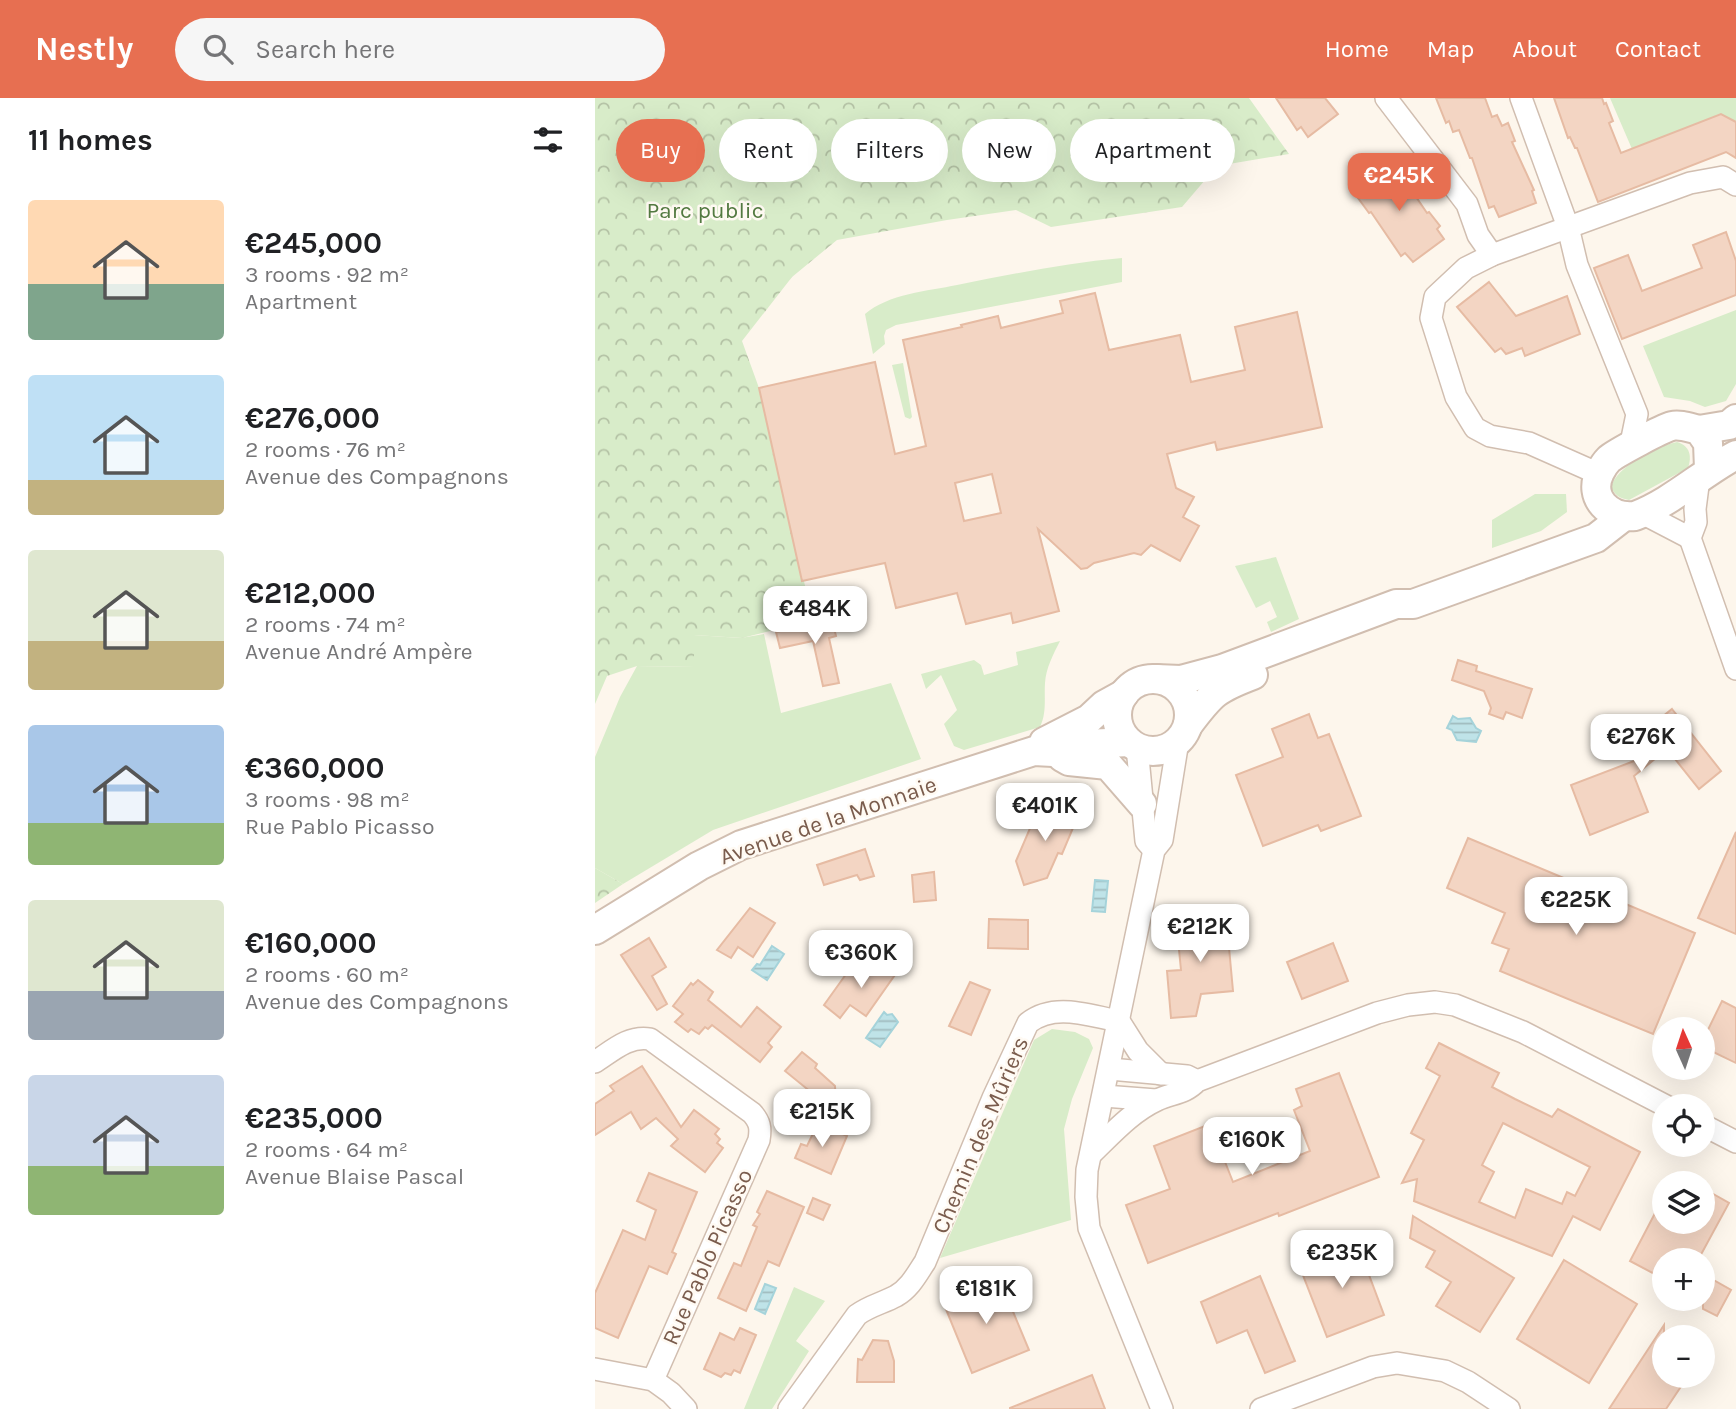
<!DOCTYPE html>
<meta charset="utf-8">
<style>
:root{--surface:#fff;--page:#f6f6f6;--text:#202124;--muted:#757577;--accent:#e76f51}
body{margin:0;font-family:Karla,sans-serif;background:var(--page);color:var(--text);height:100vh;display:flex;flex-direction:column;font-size:26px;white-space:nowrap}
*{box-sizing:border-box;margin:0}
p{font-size:23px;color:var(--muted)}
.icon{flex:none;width:38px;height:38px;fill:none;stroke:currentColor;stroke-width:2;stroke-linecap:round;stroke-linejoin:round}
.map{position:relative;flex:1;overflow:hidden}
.panel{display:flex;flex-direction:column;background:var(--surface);width:595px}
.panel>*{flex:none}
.banner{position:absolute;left:21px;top:21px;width:665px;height:63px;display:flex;gap:14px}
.needle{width:46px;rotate:357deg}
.tools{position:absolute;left:1057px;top:919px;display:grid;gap:14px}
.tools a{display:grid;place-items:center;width:63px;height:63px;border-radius:50%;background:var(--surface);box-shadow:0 7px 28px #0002;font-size:35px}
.price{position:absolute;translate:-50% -60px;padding:0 16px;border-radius:14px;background:#fff;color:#222;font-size:23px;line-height:46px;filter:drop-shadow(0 2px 4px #0008)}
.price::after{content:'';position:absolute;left:50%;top:42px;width:21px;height:16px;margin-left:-10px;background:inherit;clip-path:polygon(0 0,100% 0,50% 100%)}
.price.selected{background:var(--accent);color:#fff}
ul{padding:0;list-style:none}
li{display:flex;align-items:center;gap:21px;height:175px;padding:0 28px}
li span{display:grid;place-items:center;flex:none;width:196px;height:140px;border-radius:7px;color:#555}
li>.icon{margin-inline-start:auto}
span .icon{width:84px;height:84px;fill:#fffc;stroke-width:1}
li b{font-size:30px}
h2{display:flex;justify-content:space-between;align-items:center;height:84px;padding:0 28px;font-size:30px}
.tag{padding:0 24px;border-radius:32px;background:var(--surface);box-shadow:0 7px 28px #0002;font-size:24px;line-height:63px}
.tag.selected{background:var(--accent);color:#fff}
header{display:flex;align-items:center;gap:42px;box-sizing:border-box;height:98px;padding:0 35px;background:var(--accent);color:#fff}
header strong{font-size:33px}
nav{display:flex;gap:38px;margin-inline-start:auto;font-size:24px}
.search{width:490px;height:63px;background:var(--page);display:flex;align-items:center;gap:18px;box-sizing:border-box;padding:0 24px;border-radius:38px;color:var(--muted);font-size:26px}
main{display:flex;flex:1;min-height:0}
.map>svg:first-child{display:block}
.grass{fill:#d8ecc9}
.park{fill:url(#park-crowns)}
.water{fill:url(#water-rules);stroke:#a5d3da;stroke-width:2}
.building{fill:#f3d5c3;stroke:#e6bba3;stroke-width:2;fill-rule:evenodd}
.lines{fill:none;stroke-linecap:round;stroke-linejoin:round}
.minor-casing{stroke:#d1beb0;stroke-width:24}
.tertiary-casing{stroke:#d1beb0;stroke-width:32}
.minor{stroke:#fff;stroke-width:21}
.tertiary{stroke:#fff;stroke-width:28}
.labels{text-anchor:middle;stroke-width:5;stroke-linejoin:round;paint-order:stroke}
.park-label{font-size:23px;fill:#537a41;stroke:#fffaf3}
.street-label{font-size:23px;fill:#7a5c4d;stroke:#fffaf3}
</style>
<header>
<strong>Nestly</strong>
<div class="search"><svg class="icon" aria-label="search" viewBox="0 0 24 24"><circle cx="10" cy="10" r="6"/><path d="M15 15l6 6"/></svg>Search here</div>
<nav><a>Home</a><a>Map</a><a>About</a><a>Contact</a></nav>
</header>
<main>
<section class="panel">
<h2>11 homes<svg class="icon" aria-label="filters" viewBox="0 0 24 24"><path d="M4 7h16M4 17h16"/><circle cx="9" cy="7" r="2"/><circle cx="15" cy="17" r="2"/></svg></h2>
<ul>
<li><span style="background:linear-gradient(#ffd9b3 60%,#7fa58c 0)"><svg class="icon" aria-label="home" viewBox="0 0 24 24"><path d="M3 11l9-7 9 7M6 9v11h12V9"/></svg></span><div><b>€245,000</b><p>3 rooms · 92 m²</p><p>Apartment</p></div></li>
<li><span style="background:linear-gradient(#bfe0f5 75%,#c2b280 0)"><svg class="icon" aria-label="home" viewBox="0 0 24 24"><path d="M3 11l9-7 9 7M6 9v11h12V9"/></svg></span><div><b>€276,000</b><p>2 rooms · 76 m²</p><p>Avenue des Compagnons</p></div></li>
<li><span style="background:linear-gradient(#dfe7d0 65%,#c2b280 0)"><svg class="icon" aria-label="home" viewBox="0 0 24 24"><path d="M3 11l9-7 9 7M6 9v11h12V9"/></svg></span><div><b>€212,000</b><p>2 rooms · 74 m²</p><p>Avenue André Ampère</p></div></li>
<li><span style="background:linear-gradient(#a9c7e8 70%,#8fb573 0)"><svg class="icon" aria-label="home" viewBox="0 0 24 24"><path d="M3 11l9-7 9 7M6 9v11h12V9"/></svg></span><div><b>€360,000</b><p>3 rooms · 98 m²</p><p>Rue Pablo Picasso</p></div></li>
<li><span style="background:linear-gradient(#dfe7d0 65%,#9aa5b1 0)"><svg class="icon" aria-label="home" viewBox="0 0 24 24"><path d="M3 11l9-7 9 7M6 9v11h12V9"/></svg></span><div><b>€160,000</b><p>2 rooms · 60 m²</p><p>Avenue des Compagnons</p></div></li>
<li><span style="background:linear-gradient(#c9d6e8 65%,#8fb573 0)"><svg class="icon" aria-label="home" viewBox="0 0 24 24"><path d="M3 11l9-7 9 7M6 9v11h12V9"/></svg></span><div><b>€235,000</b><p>2 rooms · 64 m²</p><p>Avenue Blaise Pascal</p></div></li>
</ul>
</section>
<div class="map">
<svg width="1141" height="1311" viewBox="0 0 1141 1311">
<defs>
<pattern id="park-crowns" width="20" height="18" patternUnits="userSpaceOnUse" patternTransform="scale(1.75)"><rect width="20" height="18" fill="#d8ecc9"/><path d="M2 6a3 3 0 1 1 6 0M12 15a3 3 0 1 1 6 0" fill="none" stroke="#b4c2a5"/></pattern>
<pattern id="water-rules" width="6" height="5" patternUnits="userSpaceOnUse" patternTransform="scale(1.75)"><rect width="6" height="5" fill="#bfe3e8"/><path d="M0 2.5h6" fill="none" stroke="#a0bbbe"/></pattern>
</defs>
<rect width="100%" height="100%" fill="#fdf6ec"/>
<g class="grass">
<polygon points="1015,0 1141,0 1141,24 1125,16 1037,51"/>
<path d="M527 160V184L301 227 291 232 289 238 290 246 278 256 270 216C293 196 333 193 362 187 417 176 471 165 527 160Z"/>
<polygon points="1141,212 1141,286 1131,303 1110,309 1095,303 1069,299 1048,248"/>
<polygon points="308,265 317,319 315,321 310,319 297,267"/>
<path d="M1082 344C1095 348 1097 358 1093 370L1034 402C1025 400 1020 398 1016 389 1021 369 1062 348 1082 344Z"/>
<polygon points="940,396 971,396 972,414 946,433 897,450 897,422"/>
<polygon points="681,459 704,521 676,534 672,524 682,519 675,503 661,510 640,468"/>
<polygon points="169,536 186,615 296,585 326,661 118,732 28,786 0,770 0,659 25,599 42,568 99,569 99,537 146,540"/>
<path d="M465 543C458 557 451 570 450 585 449 601 452 614 445 629L369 652 359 648 349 626 362 612 346 577 331 591 326 576 379 562 386 567 389 577 423 567 421 554Z"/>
<polygon points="457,931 480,934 494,941 498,950 477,1001 469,1031 476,1122 345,1160 439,942"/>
<polygon points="199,1189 230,1203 201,1243 214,1253 177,1311 149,1311"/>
</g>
<g class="park">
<polygon points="0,0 654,0 694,56 622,68 587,109 456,129 421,112 352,122 242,142 197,179 147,243 164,290 218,522 147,540 99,537 99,569 42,568 12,578 0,606"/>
<polygon points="0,770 28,786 0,805"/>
</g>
<g class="water">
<polygon points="858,618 863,621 875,620 881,630 886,633 881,644 862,642 857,632 852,630"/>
<polygon points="500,782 513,783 510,814 497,813"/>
<polygon points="177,848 189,856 172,882 157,872 162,866 165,867"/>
<polygon points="289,914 292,917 297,916 303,924 285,949 271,940"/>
<polygon points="170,1186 181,1190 170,1216 160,1211"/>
</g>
<g class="building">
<polygon points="681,0 730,0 743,16 713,39 706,29 702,32"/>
<polygon points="841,0 890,0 897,19 902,17 907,28 913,25 920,43 917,44 939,92 937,93 941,105 904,119 899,108 894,110 877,60 875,60 864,32 858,34 854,23 851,25"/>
<polygon points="959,0 1007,0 1009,6 1011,5 1018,23 1014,25 1026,55 1126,16 1141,24 1141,60 1131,54 1003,104 982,50 980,50 975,39 973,40"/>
<polygon points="789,65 797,75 802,71 832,115 834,114 845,128 842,131 849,141 818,164 810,155 806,158 776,114 774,115 763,100 767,97 760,88"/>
<polygon points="1131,134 1141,163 1141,197 1027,241 999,170 1033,157 1047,193 1107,170 1098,147"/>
<polygon points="894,184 921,218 972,198 985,236 930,258 927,250 911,256 906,250 900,254 862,209"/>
<path d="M500 195 514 252 585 237 596 284 650 272 640 229 702 214 727 329 622 352 620 344 572 356 581 390 599 399 588 419 604 428 585 463 556 447 546 457 539 455 499 465 492 470 486 471 443 431 464 513 418 525 416 515 371 526 362 495 301 510 290 465 207 483 164 290 280 264 300 356 331 348 308 242 367 229 366 227 403 218 406 230 468 215 465 203ZM397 376 406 415 369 423 360 385Z"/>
<polygon points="237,522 241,538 234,540 244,585 228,588 218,543 185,550 181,534"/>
<polygon points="863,562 882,568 881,573 937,591 927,620 911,614 908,621 894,616 896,610 889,593 857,582"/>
<polygon points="1077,611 1126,673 1104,691 1072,651 1039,678 1053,714 995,737 976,687 1047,660 1031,641 1049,627 1052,631"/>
<polygon points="714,616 723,640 734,636 766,718 726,733 723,727 668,748 641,677 688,659 677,631"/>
<polygon points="450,704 483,718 467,756 463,755 452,780 429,787 421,763 436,728 439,729"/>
<polygon points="1141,734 1141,836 1103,820"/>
<polygon points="873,740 1100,835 1058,936 905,873 914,851 897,845 910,815 852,790"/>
<polygon points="270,751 279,778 265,782 262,777 229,787 222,767"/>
<polygon points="339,774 341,802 319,804 317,777"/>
<polygon points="155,810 180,825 158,859 143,849 136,860 122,852"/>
<polygon points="631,817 638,893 606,896 601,918 576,920 572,873 586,872 581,821"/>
<polygon points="394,821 433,822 433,851 393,850"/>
<polygon points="54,840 71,869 57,878 72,906 62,912 26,857"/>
<polygon points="738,845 753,883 707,901 692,864"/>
<polygon points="284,862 302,874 271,918 255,907 245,920 229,907 254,872 268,881"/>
<polygon points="103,882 118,894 113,902 146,929 162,909 186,929 173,945 177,949 165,964 117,927 113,931 110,929 104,936 96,931 93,934 80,924 88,916 78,908 96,885 98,887"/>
<polygon points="375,884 395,892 376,937 354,928"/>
<polygon points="1127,903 1141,910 1141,965 1108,949 1108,942"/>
<path d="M844 945 904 975 897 989 920 1001 957 1019 963 1011 1045 1054 1005 1132 978 1118 957 1158 819 1103 822 1081 807 1085 829 1042 816 1035 845 978 831 970ZM908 1025 995 1069 980 1098 972 1094 967 1106 931 1091 920 1120 884 1104 899 1074 887 1067Z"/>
<polygon points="207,954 222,966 220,970 240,988 241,1006 222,1007 222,999 190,973"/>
<polygon points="47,968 86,1029 99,1012 124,1031 120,1036 125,1041 122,1045 128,1050 110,1074 76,1048 83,1041 61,1020 46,1031 36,1014 0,1037 0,1006 19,993 15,988"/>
<polygon points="744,975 784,1079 684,1118 683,1115 553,1165 531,1107 575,1091 559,1048 615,1026 638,1084 715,1053 699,1012 707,1008 701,991"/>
<polygon points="223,1025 252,1038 236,1076 200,1060 206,1046 212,1048"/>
<polygon points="54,1075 102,1094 77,1154 81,1156 72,1176 54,1168 23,1240 0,1230 0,1195 28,1132 50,1142 61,1112 42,1103"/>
<polygon points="172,1093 209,1109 184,1168 173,1163 151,1213 123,1200 139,1165 146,1168 162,1129 158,1127 165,1116 162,1114"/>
<polygon points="1113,1093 1134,1105 1103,1162 1069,1162 1069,1181 1035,1163 1069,1098 1069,1124 1108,1124 1108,1102"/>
<polygon points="218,1100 235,1107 228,1122 212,1115"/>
<polygon points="818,1118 919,1180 885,1234 841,1208 856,1184 831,1169 840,1153 815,1140"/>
<polygon points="762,1145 789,1217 732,1239 704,1167"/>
<polygon points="969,1162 1042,1206 994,1285 922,1241"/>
<polygon points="1108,1176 1136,1192 1122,1218 1108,1211"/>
<polygon points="665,1178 700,1263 670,1275 652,1232 622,1245 606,1204"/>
<polygon points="404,1180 434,1252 377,1275 348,1204"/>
<polygon points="1069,1227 1069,1278 1093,1278 1071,1311 1014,1311"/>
<polygon points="145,1230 161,1237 145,1275 139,1272 136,1277 130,1275 126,1279 109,1271 125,1235 139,1242"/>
<polygon points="278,1242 293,1243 299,1263 299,1284 262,1284 263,1261 267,1262"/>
<polygon points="497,1277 510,1311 415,1311 415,1310"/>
</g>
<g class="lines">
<defs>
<g id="minor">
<polyline points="791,0 872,106 883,137 897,157"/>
<polyline points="926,0 973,129 982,167 1042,316 1035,350"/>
<polyline points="1004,376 934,345 895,338 880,330 861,299 836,220 840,199 871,170 897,157 1095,85 1128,79 1141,87"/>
<polyline points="1104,380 1100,411 1101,424 1095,440 1141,571"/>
<polyline points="1047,415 1095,440"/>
<polyline points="542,649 551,743 559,752"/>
<path d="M0 964C17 953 34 937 55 941L157 1015C165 1024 166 1030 164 1042L58 1282"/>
<polyline points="515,971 592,978 602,983"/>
<polyline points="509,998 561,1002"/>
<polyline points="1108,1027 1141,1044"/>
<path d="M496 1056C516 1037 536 1014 562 1002 577 995 590 996 602 983L782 915 813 907 840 904 860 907 928 934 1071 1008"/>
<polyline points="0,1271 58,1282 76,1295 91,1311"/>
<path d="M194 1311 262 1217C274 1208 288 1205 301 1198 315 1190 322 1176 330 1164L398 1000 433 925C460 904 494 918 524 923L543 953 566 976"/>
<polyline points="567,1311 494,1130 491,1099 492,1072 559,752 567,742 583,643"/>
<polyline points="666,1311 778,1269 802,1265 850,1273 873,1284 914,1311"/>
</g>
<g id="tertiary">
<polyline points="1104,332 1134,327 1141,321"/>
<path d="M1114 371 1113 345 1104 332C1095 330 1085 326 1077 328 1066 331 1023 354 1014 361 1011 364 1007 370 1005 374 992 400 1015 421 1040 418 1077 404 1107 375 1141 357"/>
<polyline points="561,581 586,582 627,571 801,506 818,506 1001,440 1028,419"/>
<circle cx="558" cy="617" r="36"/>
<path d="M593 627C617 595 621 591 658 577"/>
<polyline points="449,644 494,621 509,607 529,596"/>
<polyline points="467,659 474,663 513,667 547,706"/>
<polyline points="0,832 104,768 146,747 439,653 458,654 491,646 534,644"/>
</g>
</defs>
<use href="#minor" class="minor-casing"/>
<use href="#tertiary" class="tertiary-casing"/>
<use href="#minor" class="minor"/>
<use href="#tertiary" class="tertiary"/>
</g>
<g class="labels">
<g class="park-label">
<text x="110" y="120">Parc public</text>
</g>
<g class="street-label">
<text transform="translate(233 722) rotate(-19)" y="8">Avenue de la Monnaie</text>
<text transform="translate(385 1037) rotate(-67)" y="8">Chemin des Mûriers</text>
<text transform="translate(112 1159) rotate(-66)" y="8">Rue Pablo Picasso</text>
</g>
</g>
</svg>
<div class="tools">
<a><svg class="needle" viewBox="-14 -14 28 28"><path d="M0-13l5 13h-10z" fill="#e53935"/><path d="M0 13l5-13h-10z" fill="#757577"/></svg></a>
<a><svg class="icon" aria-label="locate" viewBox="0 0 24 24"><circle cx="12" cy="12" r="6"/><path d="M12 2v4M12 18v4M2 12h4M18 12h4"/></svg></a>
<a><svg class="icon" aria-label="layers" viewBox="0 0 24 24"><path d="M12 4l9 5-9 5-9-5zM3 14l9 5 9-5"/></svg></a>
<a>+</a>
<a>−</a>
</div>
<b class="price selected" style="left:804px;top:115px">€245K</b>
<b class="price" style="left:220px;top:548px">€484K</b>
<b class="price" style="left:1046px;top:676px">€276K</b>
<b class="price" style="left:450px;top:745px">€401K</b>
<b class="price" style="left:981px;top:839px">€225K</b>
<b class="price" style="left:605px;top:866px">€212K</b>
<b class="price" style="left:266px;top:892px">€360K</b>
<b class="price" style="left:227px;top:1051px">€215K</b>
<b class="price" style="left:657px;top:1079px">€160K</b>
<b class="price" style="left:747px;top:1192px">€235K</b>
<b class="price" style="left:391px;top:1228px">€181K</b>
<div class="banner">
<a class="tag selected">Buy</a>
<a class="tag">Rent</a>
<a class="tag">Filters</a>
<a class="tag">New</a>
<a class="tag">Apartment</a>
</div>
</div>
</main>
